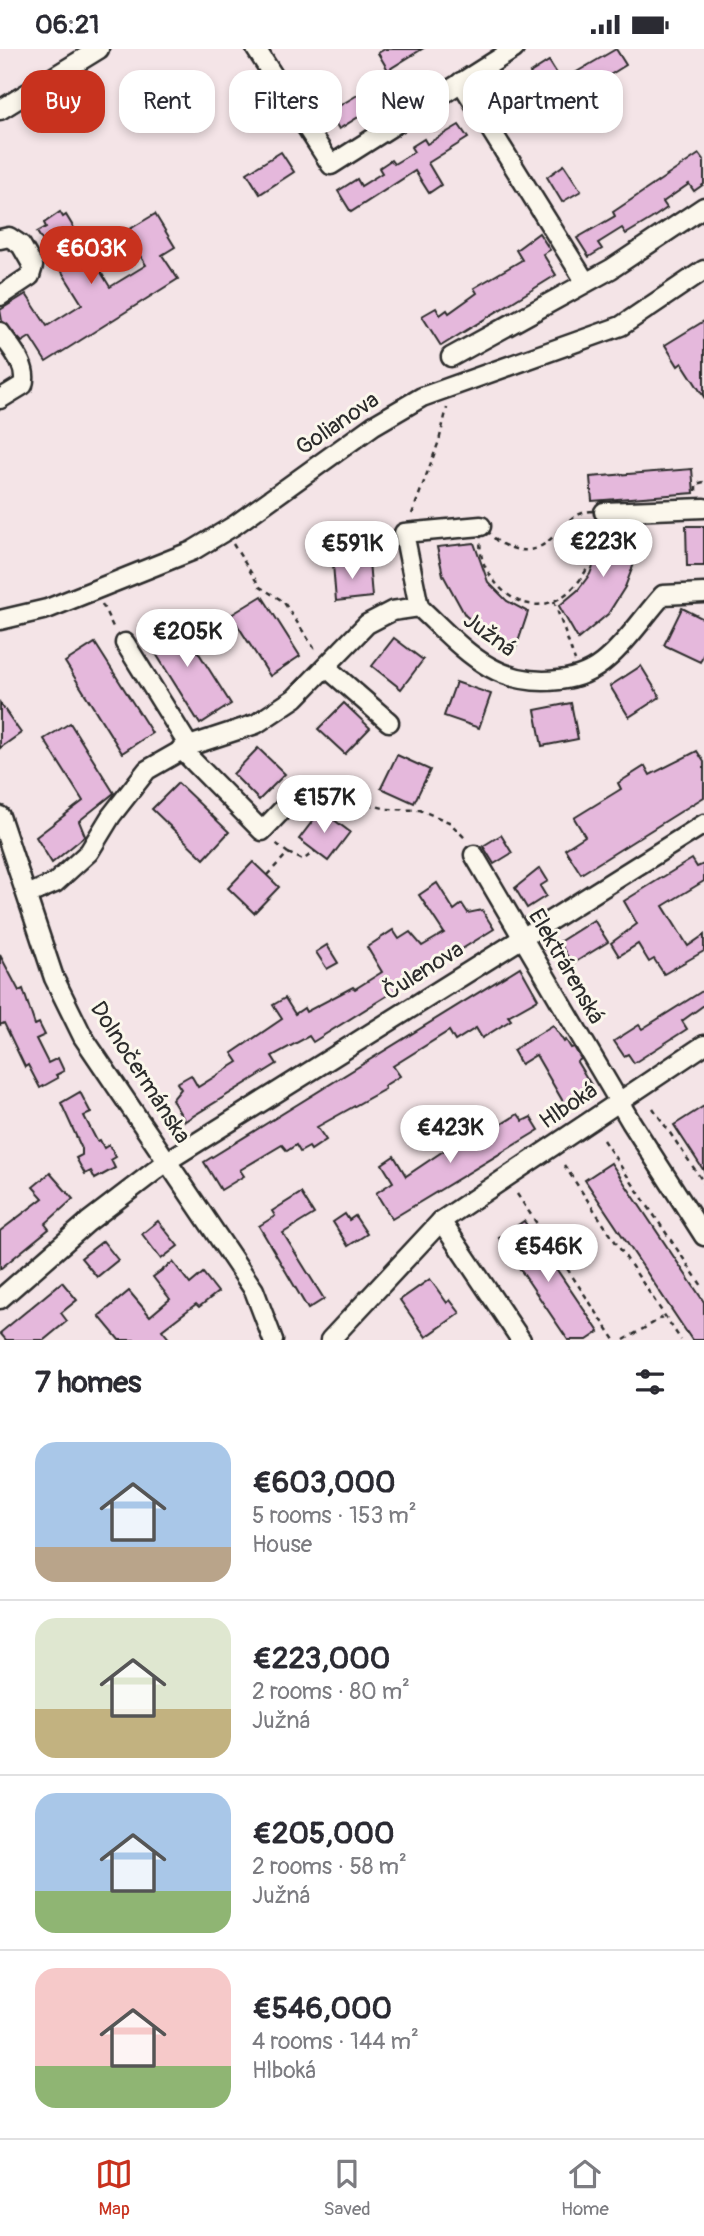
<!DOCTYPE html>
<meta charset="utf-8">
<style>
:root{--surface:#fff;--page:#f7f7f7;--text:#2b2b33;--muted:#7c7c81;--line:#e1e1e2;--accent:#c8321e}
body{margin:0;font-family:Pangolin,sans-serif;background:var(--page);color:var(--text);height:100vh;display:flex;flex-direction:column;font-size:26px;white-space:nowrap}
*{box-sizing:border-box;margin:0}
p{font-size:23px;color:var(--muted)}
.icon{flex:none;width:38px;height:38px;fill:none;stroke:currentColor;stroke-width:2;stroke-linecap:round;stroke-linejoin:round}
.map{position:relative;height:1291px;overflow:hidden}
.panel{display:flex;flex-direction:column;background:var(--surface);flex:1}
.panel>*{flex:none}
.banner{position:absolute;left:21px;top:21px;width:663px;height:63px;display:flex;gap:14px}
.price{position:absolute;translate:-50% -60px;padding:0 16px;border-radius:24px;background:#fff;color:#222;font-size:23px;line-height:46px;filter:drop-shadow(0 2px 4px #0008)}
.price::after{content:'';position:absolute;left:50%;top:42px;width:21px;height:16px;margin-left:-10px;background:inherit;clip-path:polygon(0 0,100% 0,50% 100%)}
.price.current{background:var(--accent);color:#fff}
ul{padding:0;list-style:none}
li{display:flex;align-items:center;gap:21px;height:175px;padding:0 35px}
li+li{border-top:2px solid var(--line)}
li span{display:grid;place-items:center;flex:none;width:196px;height:140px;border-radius:21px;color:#555}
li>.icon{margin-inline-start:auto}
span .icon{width:84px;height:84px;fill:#fffc;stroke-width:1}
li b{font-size:30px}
h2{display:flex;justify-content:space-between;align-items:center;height:84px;padding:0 35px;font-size:30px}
.pill{padding:0 24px;border-radius:21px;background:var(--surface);box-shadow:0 4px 10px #0003;font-size:24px;line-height:63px}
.pill.current{background:var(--accent);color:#fff}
.status{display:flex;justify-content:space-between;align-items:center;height:49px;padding:0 35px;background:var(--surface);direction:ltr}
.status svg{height:19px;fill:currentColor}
.tab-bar{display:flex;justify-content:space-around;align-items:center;height:98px;border-top:2px solid var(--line);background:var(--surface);font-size:19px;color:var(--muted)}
.tab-bar a{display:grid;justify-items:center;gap:4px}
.tab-bar .current{color:var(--accent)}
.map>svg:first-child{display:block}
.building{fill:#e5b8dc;stroke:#2b2b2b;stroke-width:2}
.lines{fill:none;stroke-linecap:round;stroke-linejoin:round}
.minor-casing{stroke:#2b2b2b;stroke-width:23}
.path{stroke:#2b2b2b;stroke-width:2.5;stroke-dasharray:5 5;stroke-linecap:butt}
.minor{stroke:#fbf7ec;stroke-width:18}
.labels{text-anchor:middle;stroke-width:6;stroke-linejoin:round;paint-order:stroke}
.street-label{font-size:23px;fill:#2b2b2b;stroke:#fbf7ec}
</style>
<div class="status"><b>06:21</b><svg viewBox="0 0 49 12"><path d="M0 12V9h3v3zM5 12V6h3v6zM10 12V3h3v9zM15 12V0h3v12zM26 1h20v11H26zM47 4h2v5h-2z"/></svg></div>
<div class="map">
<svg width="704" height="1291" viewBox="0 0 704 1291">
<rect width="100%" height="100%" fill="#f4e4e7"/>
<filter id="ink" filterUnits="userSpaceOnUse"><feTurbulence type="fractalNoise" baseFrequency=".0143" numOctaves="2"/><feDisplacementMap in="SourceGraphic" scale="14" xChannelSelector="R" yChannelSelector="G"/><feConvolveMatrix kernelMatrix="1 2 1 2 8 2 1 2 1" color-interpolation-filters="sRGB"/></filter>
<g filter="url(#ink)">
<g class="building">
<polygon points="385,0 422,0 388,21 378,4"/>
<polygon points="616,0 626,16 589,39 595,49 584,55 568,28"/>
<polygon points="549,12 561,31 542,43 530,24"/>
<polygon points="321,28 339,57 366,41 376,57 339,80 327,60 319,65 309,50 317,45 311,34"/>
<polygon points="459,76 468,89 428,114 441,136 429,144 415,122 351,163 338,142 357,130 361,137 382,124 379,119 391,111 394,115 414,103 411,98 424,90 427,95"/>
<polygon points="281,103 294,123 260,145 247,124"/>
<polygon points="699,105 704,112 704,135 694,142 689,135 663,153 667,159 651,170 626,185 622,179 598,194 602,200 589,208 577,189 615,167 613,163 619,159"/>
<polygon points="564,116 581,142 562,153 547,128"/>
<polygon points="60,163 63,168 66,166 110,238 146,216 125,183 155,165 175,198 162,206 178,230 46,313 30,288 22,293 2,272 0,261 26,245 47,277 82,255 37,183 46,178 44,174"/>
<polygon points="539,184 550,201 543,205 556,226 441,297 422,267 436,259 440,266 447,261 449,264 477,244 474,239 522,211 516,201"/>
<polygon points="704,272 704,348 682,314 678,317 665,296"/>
<polygon points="692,420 694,444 592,452 590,428"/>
<polygon points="636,474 635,512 625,538 608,565 578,590 559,557 578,541 590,525 598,503 599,479"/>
<polygon points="686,477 704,477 704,517 687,517"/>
<polygon points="474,494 488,533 507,552 528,563 516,599 482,581 465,566 443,526 437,498"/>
<polygon points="369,512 372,548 336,552 333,515"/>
<polygon points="262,547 300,607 270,627 231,566"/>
<polygon points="682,559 704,570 704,604 700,613 664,596"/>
<polygon points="174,565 231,655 200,675 143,584"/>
<polygon points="394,589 423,611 401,640 372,617"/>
<polygon points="95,594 152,684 122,704 65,613"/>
<polygon points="641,617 660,648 629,668 610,637"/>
<polygon points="456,633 491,645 479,679 444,667"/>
<polygon points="0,654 21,684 0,699"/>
<polygon points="344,654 370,679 345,705 318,680"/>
<polygon points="571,654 578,690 542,697 535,661"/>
<polygon points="70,674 114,744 79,772 85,787 52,814 36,788 83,752 44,690"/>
<polygon points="258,699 285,725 259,751 233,725"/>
<polygon points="697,702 704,713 704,748 581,825 565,800 585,787 574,769 621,740 618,734 645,717 650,726"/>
<polygon points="397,706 430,721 414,754 381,739"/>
<polygon points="178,734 229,783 204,810 152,760"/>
<polygon points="321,761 350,783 328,812 299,790"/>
<polygon points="501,786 512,804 494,815 483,797"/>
<polygon points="692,810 697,818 704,815 704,832 663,857 688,897 704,886 704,902 664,925 654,910 649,913 638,895 619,907 611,894 637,875 624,852"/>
<polygon points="253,813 279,838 254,864 228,839"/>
<polygon points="540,819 548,832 540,837 546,847 527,859 515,839"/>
<polygon points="437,834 454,861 462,855 468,864 482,861 494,880 313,993 309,987 272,1007 277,1015 185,1072 172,1051 181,1040 177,1034 191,1026 198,1038 238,1013 232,1004 282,970 273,956 285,949 295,965 304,959 306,963 353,938 355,940 382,923 367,898 393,881 399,890 410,883 422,897 444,884 419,846"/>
<polygon points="594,871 608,893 572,915 559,893"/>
<polygon points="327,896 338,914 327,920 316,903"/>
<polygon points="0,906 19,942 23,940 35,976 39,974 45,986 36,990 48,1014 58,1009 64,1022 56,1026 58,1029 40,1039 28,1016 25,1018 4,974 0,976"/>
<polygon points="520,918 538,950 508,967 511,971 482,989 476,979 455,992 449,982 393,1017 400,1027 384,1037 385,1040 317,1078 326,1091 311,1101 309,1098 300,1103 296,1096 287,1102 282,1096 240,1121 244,1127 221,1141 204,1113"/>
<polygon points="704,941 704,956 682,972 687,980 634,1014 628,1005 624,1007 614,992 639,976 642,980"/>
<polygon points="553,976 564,993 566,991 571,999 574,998 581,1010 577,1013 593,1039 565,1056 536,1006 521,1015 513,1001"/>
<polygon points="80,1043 91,1064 84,1067 97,1092 100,1091 104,1099 109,1096 116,1108 111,1111 115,1119 95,1130 91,1122 85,1125 76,1109 82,1106 82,1100 61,1054"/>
<polygon points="704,1057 704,1122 674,1076"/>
<polygon points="518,1065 523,1072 531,1068 539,1081 392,1170 376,1144 393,1133 382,1115 394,1107 406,1127 467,1086 471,1091 479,1089"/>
<polygon points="611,1114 704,1253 704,1291 692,1291 585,1131"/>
<polygon points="50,1124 73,1150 45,1175 49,1180 0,1220 0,1182 43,1149 33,1138"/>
<polygon points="301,1144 314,1165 283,1184 324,1250 308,1260 259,1177 275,1167 272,1162"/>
<polygon points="345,1165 349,1171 355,1167 367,1185 348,1197 333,1173"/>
<polygon points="158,1172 178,1197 161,1210 142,1185"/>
<polygon points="524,1172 599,1283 587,1291 568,1291 499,1189"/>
<polygon points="103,1192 118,1211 97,1228 81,1209"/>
<polygon points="173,1213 190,1235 203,1224 218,1243 199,1258 196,1255 162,1281 170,1291 119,1291 99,1267 129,1242 150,1267 170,1250 153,1228"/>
<polygon points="430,1230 447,1254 450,1251 460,1264 426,1288 400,1251"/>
<polygon points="62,1233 77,1251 61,1264 67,1272 44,1291 6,1291 0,1284"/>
</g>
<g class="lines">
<defs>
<g id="minor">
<polyline points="256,0 331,116 514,0"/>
<polyline points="461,33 585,232"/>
<polyline points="0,61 99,0"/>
<polyline points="0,190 9,188 21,196 33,217 30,227 0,247"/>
<path d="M0 283C10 298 29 317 23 336L0 350"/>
<polyline points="451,308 611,220 704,158"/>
<polyline points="604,463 704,459"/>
<polyline points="419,558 404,484 481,477"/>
<polyline points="0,571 47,560 192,502 235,476 374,376 422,348 621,277 704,221"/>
<polyline points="125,594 189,697"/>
<polyline points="327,619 389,673"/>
<polyline points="181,700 262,782 286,757"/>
<polyline points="0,767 54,929 83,988 254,1241 273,1291"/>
<polyline points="474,806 631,1073 704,1187"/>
<path d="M27 846 55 834 89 803 111 767 147 721 189 697 256 675 295 649 367 575 392 562 419 558C463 599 494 639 559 631 577 629 594 622 607 610 629 591 644 567 663 546L704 544"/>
<polyline points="441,1172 521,1291"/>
<polyline points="0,1250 88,1173 169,1111 704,775"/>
<polyline points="330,1291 441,1172 704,996"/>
</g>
</defs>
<use href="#minor" class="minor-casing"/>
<g class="path">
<polyline points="696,442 696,435 704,433"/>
<path d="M594 462C594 477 596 497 591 511 573 555 528 574 495 533 490 526 484 518 482 509 479 499 481 487 481 477 489 481 493 491 502 495 553 520 556 462 594 462Z"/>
<polyline points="412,465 439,392 447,359"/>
<polyline points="233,495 260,538 283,552 316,602"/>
<polyline points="554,552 575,612"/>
<polyline points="102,555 114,580"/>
<polyline points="300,750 329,745 387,760 420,761 449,773 466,790"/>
<polyline points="288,804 303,811 315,802"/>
<polyline points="267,826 288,804 273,792"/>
<polyline points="653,1059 704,1134"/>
<polyline points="603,1091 704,1240"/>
<polyline points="564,1116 681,1291"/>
<polyline points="517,1145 615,1291"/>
<polyline points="624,1291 665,1267"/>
</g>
<use href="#minor" class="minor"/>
</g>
</g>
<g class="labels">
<g class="street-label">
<text transform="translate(337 374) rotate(-34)" y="8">Golianova</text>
<text transform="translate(490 585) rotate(36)" y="8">Južná</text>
<text transform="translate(567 917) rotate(60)" y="8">Elektrárenská</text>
<text transform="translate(423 921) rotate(-32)" y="8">Čulenova</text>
<text transform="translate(141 1023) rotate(57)" y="8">Dolnočermánska</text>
<text transform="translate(568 1056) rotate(-34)" y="8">Hlboká</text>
</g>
</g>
</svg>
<b class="price current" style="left:91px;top:237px">€603K</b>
<b class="price" style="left:603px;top:530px">€223K</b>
<b class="price" style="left:352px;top:532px">€591K</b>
<b class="price" style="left:187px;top:620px">€205K</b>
<b class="price" style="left:324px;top:786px">€157K</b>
<b class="price" style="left:450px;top:1116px">€423K</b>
<b class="price" style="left:548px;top:1235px">€546K</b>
<div class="banner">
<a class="pill current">Buy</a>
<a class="pill">Rent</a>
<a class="pill">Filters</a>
<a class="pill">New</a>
<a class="pill">Apartment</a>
</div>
</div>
<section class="panel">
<h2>7 homes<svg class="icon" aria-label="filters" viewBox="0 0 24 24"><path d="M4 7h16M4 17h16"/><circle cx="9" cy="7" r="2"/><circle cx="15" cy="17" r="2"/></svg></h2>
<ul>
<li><span style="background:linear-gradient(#a9c7e8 75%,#b9a48a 0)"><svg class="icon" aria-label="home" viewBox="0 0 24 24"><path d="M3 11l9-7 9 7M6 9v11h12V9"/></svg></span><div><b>€603,000</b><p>5 rooms · 153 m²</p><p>House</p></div></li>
<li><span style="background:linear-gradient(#dfe7d0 65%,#c2b280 0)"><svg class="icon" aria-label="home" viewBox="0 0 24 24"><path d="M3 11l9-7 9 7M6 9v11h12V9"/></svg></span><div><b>€223,000</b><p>2 rooms · 80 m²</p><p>Južná</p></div></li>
<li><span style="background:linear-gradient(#a9c7e8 70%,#8fb573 0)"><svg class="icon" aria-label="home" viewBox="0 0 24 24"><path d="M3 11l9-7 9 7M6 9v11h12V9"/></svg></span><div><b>€205,000</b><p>2 rooms · 58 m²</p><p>Južná</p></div></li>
<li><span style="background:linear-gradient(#f6c9c9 70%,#8fb573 0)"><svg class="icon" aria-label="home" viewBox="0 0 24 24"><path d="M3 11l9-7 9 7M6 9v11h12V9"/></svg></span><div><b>€546,000</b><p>4 rooms · 144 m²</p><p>Hlboká</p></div></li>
</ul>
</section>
<nav class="tab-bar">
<a class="current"><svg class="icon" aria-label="map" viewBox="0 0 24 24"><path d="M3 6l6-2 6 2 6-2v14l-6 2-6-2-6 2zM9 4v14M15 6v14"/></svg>Map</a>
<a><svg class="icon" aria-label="saved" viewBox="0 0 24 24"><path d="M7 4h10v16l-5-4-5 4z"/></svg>Saved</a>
<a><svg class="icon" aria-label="home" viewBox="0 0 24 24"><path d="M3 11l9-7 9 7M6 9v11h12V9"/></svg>Home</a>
</nav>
